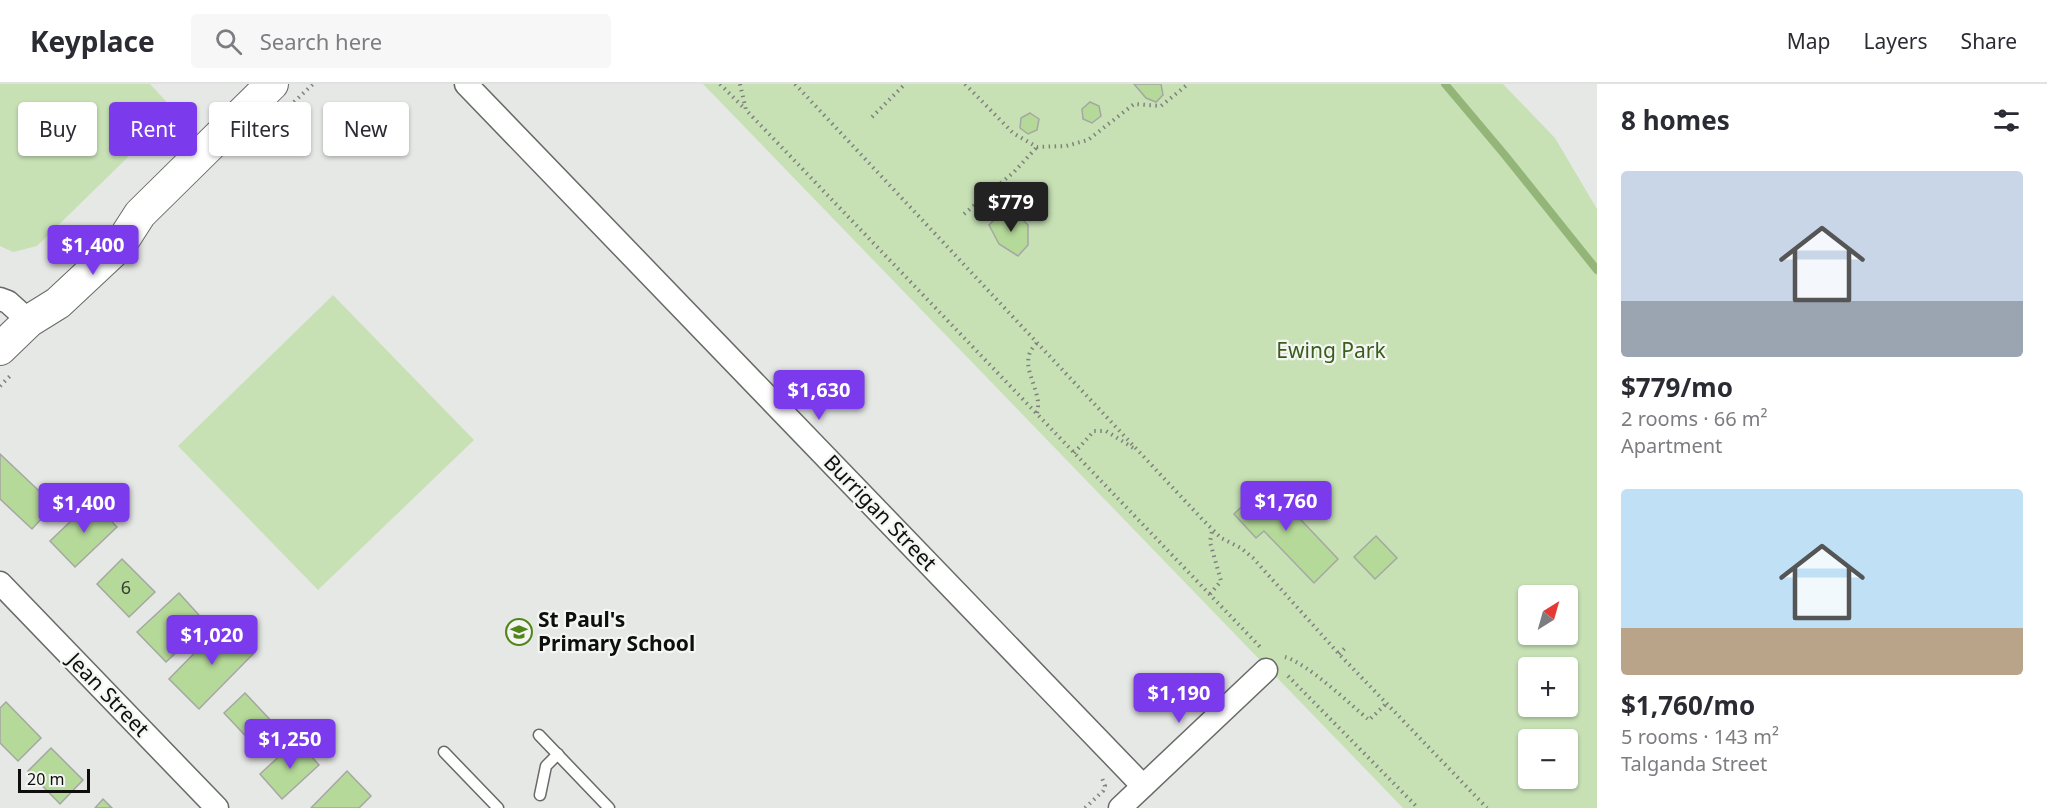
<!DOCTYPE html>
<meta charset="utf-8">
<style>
:root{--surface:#fff;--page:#f7f7f7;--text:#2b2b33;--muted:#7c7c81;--line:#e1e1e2;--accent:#7c3aed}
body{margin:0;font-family:"Noto Sans",sans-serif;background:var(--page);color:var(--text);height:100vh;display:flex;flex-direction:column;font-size:22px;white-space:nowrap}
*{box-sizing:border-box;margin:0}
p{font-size:20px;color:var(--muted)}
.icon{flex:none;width:33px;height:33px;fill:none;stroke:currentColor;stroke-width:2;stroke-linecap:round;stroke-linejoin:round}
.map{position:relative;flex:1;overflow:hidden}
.side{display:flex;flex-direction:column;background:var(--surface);width:450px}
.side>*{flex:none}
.hud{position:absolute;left:18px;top:18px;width:570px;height:54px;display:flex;gap:12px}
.needle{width:39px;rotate:37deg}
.tools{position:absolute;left:1518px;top:501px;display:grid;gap:12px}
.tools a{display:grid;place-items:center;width:60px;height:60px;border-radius:6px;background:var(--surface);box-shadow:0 2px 4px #0004;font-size:30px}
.scale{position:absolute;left:18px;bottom:15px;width:72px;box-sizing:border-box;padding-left:6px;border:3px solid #0e0e0d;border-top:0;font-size:16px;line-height:21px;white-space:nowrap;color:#0e0e0d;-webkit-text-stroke:4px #f3f6f2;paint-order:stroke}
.price{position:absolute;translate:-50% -51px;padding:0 14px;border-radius:6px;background:var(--accent);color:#fff;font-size:20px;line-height:39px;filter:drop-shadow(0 2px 3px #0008)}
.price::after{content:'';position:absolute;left:50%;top:36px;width:18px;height:14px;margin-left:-9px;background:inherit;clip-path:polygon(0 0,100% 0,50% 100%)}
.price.current{background:#222;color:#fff}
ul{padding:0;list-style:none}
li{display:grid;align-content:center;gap:12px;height:318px;padding:0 24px}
li span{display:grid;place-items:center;height:186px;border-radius:6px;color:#555}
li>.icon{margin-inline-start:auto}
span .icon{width:108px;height:108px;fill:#fffc;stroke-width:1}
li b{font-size:26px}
h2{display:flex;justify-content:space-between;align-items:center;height:72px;padding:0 24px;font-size:26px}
.chip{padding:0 21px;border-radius:6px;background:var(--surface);box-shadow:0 2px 4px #0004;font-size:21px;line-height:54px}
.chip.current{background:var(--accent);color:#fff}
header{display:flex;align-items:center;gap:36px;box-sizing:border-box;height:84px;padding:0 30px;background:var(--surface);border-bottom:2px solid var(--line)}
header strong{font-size:28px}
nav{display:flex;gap:33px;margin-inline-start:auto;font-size:21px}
.search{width:420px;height:54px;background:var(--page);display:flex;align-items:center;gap:15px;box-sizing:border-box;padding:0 21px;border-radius:6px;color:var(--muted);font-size:22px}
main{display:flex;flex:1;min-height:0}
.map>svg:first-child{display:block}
.green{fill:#c7e1b5;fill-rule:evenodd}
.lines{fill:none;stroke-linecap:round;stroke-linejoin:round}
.stream{stroke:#93b678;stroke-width:8}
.building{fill:#b5d999;stroke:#a5a7a3;stroke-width:1.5}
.lane-casing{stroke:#686a67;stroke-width:13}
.street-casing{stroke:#686a67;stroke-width:25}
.secondary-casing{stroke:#686a67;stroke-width:34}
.path{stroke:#80817f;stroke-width:4;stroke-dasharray:1.5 4.5;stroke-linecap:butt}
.lane{stroke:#fff;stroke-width:10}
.street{stroke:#fff;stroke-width:22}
.secondary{stroke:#fff;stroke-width:32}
.labels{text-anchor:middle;stroke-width:4.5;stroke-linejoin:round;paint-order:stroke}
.number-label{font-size:18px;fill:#384130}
.park-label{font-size:21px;fill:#3b5c1b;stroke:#f3f6f2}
.street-label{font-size:21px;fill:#0e0e0d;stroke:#f3f6f2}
.poi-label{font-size:21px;font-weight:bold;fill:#0e0e0d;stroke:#f3f6f2;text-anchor:start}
</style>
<header>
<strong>Keyplace</strong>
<div class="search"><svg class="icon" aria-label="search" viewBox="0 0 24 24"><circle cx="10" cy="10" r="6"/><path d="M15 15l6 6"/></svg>Search here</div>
<nav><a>Map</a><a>Layers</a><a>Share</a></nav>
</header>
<main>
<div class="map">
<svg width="1597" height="724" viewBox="0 0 1597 724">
<rect width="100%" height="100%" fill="#e6e8e5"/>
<g class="green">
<polygon points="0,0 150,0 175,27 37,162 13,168 0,162"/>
<path d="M703 0H1503L1555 54 1597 125V724H1403ZM1528 512H1568V550H1528ZM1528 584H1568V622H1528ZM1528 656H1568V694H1528Z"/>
<polygon points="333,211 474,356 318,506 178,362"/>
</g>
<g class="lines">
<polyline class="stream" points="1445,0 1504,70 1597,186"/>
</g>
<g class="building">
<polygon points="1134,0 1161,0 1163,11 1156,18 1146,14"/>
<polygon points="1090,18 1099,22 1101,32 1092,39 1083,35 1082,25"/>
<polygon points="1030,29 1039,35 1037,46 1028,50 1020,44 1021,34"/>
<polygon points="1036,104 1043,112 1039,121 1029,123 1022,115 1026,105"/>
<polygon points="999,131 1018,131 1028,141 1028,161 1018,172 999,160 989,141"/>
<polygon points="0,370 54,421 32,445 0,415"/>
<polygon points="1266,399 1338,475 1314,499 1264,447 1256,454 1234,430"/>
<polygon points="92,417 117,443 75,483 50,457"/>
<polygon points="1376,452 1397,474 1375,495 1354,473"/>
<polygon points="122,475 155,508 129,533 97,500"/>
<polygon points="179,509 207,540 166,578 137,548"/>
<polygon points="224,539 254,569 199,625 169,595"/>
<polygon points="245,609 277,643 256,663 224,629"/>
<polygon points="6,618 41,654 18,677 0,659 0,624"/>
<polygon points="297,656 319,681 282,715 260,690"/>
<polygon points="51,664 83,696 60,720 28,687"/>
<polygon points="347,687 371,712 359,724 311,724"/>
<polygon points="103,715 112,724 95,724"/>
</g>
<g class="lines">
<defs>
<g id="lane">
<polyline points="539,651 609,724"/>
<polyline points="444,668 498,724"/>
<polyline points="540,711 546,682 558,670"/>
</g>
<g id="street">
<polyline points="466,0 1143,702"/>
<polyline points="0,215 8,218 29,237"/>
<polyline points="0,499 217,724"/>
<polyline points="1120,724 1266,586"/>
</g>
<polyline id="secondary" points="0,265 29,237 58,219 120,161 140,130 272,0"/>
</defs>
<use href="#lane" class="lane-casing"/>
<use href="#street" class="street-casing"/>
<use href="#secondary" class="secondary-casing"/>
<g class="path">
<polyline points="720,0 745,25"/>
<polyline points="740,0 746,26 1262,565"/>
<polyline points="795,0 1202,435 1221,454 1241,464 1253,474 1339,570 1487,724"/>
<polyline points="965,0 1013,49 1037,63 1066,62 1088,56 1134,20 1161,22 1188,0"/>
<polyline points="294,18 313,0"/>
<polyline points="872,33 905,0"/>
<polyline points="964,130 1014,88 1037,63"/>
<polyline points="0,302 12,290"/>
<path d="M1037 329C1044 305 1014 280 1037 259"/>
<polyline points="1074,369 1094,347 1106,347 1135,365"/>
<polyline points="1210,510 1221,497 1210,458 1212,447"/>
<polyline points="1339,570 1346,563"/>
<path d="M1285 573C1307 579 1350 620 1369 636L1387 619"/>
<polyline points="1288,592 1418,724"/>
<polyline points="1085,724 1103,707 1105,702 1102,694"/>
</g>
<use href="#lane" class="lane"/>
<use href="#street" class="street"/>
<use href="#secondary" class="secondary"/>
</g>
<defs>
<symbol id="school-ring" viewBox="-11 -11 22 22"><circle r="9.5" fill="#f3f6f2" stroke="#52851a" stroke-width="1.5"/><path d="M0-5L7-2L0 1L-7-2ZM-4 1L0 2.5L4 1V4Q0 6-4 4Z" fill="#52851a"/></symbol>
</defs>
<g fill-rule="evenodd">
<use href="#school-ring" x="504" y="533" width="30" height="30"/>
</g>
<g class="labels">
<g class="number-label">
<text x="126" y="510">6</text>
</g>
<g class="park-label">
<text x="1331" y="274">Ewing Park</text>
</g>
<g class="street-label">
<text transform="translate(880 429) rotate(46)" y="7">Burrigan Street</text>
<text transform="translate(108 611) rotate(46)" y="7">Jean Street</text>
</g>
<g class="poi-label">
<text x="538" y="543">St Paul's<tspan x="538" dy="24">Primary School</tspan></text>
</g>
</g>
</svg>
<div class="tools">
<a><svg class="needle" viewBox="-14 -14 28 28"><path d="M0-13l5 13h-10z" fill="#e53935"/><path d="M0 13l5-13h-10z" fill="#7c7c81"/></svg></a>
<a>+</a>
<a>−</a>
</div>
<div class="scale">20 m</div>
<b class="price current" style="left:1011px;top:149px">$779</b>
<b class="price" style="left:93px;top:192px">$1,400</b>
<b class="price" style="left:819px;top:337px">$1,630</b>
<b class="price" style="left:1286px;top:448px">$1,760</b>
<b class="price" style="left:84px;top:450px">$1,400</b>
<b class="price" style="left:212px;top:582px">$1,020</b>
<b class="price" style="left:1179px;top:640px">$1,190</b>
<b class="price" style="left:290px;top:686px">$1,250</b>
<div class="hud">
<a class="chip">Buy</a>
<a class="chip current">Rent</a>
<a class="chip">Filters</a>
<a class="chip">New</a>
</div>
</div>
<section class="side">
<h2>8 homes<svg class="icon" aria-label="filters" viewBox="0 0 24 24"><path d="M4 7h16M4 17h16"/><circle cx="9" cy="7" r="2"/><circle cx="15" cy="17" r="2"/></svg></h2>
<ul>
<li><span style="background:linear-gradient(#c9d6e8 70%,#9aa5b1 0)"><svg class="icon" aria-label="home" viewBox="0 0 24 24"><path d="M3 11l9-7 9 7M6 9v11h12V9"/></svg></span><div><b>$779/mo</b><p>2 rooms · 66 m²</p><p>Apartment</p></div></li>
<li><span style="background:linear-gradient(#bfe0f5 75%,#b9a48a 0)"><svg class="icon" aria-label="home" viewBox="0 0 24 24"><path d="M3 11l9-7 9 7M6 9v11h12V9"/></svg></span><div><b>$1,760/mo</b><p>5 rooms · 143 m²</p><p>Talganda Street</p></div></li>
</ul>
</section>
</main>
